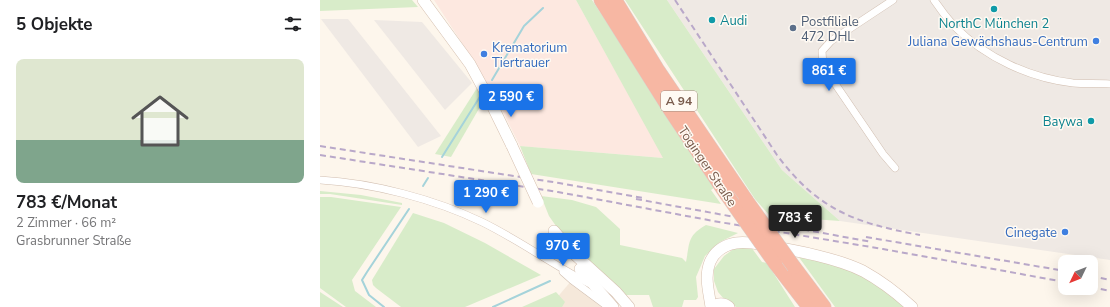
<!DOCTYPE html>
<html lang="de">
<meta charset="utf-8">
<style>
:root{--surface:#fff;--page:#f6f6f6;--text:#202124;--muted:#757577;--accent:#1a73e8}
body{margin:0;font-family:"Nunito Sans",sans-serif;background:var(--page);color:var(--text);height:100vh;display:flex;flex-direction:column;font-size:15px;white-space:nowrap}
*{box-sizing:border-box;margin:0}
p{font-size:13px;color:var(--muted)}
.icon{flex:none;width:22px;height:22px;fill:none;stroke:currentColor;stroke-width:2;stroke-linecap:round;stroke-linejoin:round}
.map{position:relative;flex:1;overflow:hidden}
.side{display:flex;flex-direction:column;background:var(--surface);width:320px}
.side>*{flex:none}
.needle{width:26px;rotate:227deg}
.fabs{position:absolute;left:738px;top:255px;display:grid;gap:8px}
.fabs a{display:grid;place-items:center;width:40px;height:40px;border-radius:8px;background:var(--surface);box-shadow:0 4px 16px #0002;font-size:20px}
.price{position:absolute;translate:-50% -34px;padding:0 9px;border-radius:4px;background:var(--accent);color:#fff;font-size:13px;line-height:26px;filter:drop-shadow(0 1px 2px #0008)}
.price::after{content:'';position:absolute;left:50%;top:24px;width:12px;height:9px;margin-left:-6px;background:inherit;clip-path:polygon(0 0,100% 0,50% 100%)}
.price.selected{background:#222;color:#fff}
ul{padding:0;list-style:none}
li{display:grid;align-content:center;gap:8px;height:212px;padding:0 16px}
li span{display:grid;place-items:center;height:124px;border-radius:8px;color:#555}
li>.icon{margin-inline-start:auto}
span .icon{width:72px;height:72px;fill:#fffc;stroke-width:1}
li b{font-size:17px}
h2{display:flex;justify-content:space-between;align-items:center;height:48px;padding:0 16px;font-size:17px}
main{display:flex;flex:1;min-height:0}
.map>svg:first-child{display:block}
.residential{fill:#f5e8da}
.commercial{fill:#fde8e0}
.industrial{fill:#efe9e4}
.green{fill:#d8ecc9}
.lines{fill:none;stroke-linecap:round;stroke-linejoin:round}
.stream{stroke:#a5d3da;stroke-width:2}
.street-casing{stroke:#d1beb0;stroke-width:8}
.secondary-casing{stroke:#d6c0b0;stroke-width:12}
.highway-casing{stroke:#dad1cd;stroke-width:15}
.street{stroke:#fff;stroke-width:7}
.secondary{stroke:#fff;stroke-width:11}
.highway{stroke:#f7b7a3;stroke-width:14}
.rail{stroke:#b9a8c9;stroke-width:2;stroke-dasharray:6 4;stroke-linecap:butt}
.secondary-bridge-casing{stroke:#d6c0b0;stroke-width:12;stroke-linecap:butt}
.highway-bridge-casing{stroke:#dad1cd;stroke-width:15;stroke-linecap:butt}
.secondary-bridge{stroke:#fff;stroke-width:11}
.highway-bridge{stroke:#f7b7a3;stroke-width:14}
.culture-dot{fill:#0f9aa8;stroke:#fffaf3;stroke-width:1.5}
.service-dot{fill:#5c6f8a;stroke:#fffaf3;stroke-width:1.5}
.shop-dot{fill:#3f7fe0;stroke:#fffaf3;stroke-width:1.5}
.labels{text-anchor:middle;stroke-width:3;stroke-linejoin:round;paint-order:stroke}
.shield{fill:#fffaf3;stroke:#a28b7f;stroke-width:1}
.shield-label{font-size:12px;font-weight:bold;fill:#7a5c4d}
.culture-label{font-size:13px;fill:#0d838f;stroke:#fffaf3;text-anchor:start}
.service-label{font-size:13px;fill:#4e5e75;stroke:#fffaf3;text-anchor:start}
.shop-label{font-size:13px;fill:#366cbe;stroke:#fffaf3;text-anchor:end}
.street-label{font-size:13px;fill:#7a5c4d;stroke:#fffaf3}
</style>
<main>
<section class="side">
<h2>5 Objekte<svg class="icon" aria-label="filters" viewBox="0 0 24 24"><path d="M4 7h16M4 17h16"/><circle cx="9" cy="7" r="2"/><circle cx="15" cy="17" r="2"/></svg></h2>
<ul>
<li><span style="background:linear-gradient(#dfe7d0 65%,#7fa58c 0)"><svg class="icon" aria-label="home" viewBox="0 0 24 24"><path d="M3 11l9-7 9 7M6 9v11h12V9"/></svg></span><div><b>783 €/Monat</b><p>2 Zimmer · 66 m²</p><p>Grasbrunner Straße</p></div></li>
</ul>
</section>
<div class="map">
<svg width="790" height="307" viewBox="0 0 790 307">
<rect width="100%" height="100%" fill="#fdf6ec"/>
<polygon class="residential" points="258,273 288,307 229,307"/>
<polygon class="commercial" points="114,0 256,0 344,158 200,146 172,90 170,89 153,60"/>
<g class="industrial">
<polygon points="347,0 790,0 790,260 520,221 462,170"/>
<polygon points="1,19 28,19 121,136 98,147"/>
<polygon points="54,20 102,22 152,83 125,110"/>
</g>
<g class="green">
<polygon points="0,0 92,0 98,7 0,11"/>
<polygon points="256,0 272,0 395,187 391,190 401,204 211,174 200,146 343,158"/>
<polygon points="305,0 347,0 462,170 520,221 450,216 435,199"/>
<polygon points="157,88 164,100 131,157 115,154"/>
<polygon points="0,191 41,195 82,203 82,205 10,194 0,194"/>
<path d="M221 196 252 200 276 207 300 229V245L362 258 366 262C370 242 367 236 386 225L418 233 400 242 385 256 376 277 378 297 376 300H364L362 307H333L329 295H305L243 236 229 216Z"/>
<polygon points="0,197 11,197 81,207 32,280 35,291 56,307 26,307 0,288"/>
<polygon points="93,213 124,223 165,243 221,275 145,307 81,307 56,288 53,285 52,280"/>
<polygon points="431,247 442,262 447,263 475,307 416,307 404,299 398,292 394,281 394,269 404,256 415,248"/>
<polygon points="478,256 517,264 549,277 587,307 515,307"/>
<polygon points="0,292 23,307 0,307"/>
<polygon points="236,292 245,302 242,307 202,307"/>
</g>
<g class="lines">
<g class="stream">
<polyline points="172,80 204,26 223,8"/>
<polyline points="122,157 161,95"/>
<polyline points="103,186 108,178"/>
<polyline points="64,307 49,295 42,280 47,272 89,209"/>
<polyline points="173,307 230,281"/>
</g>
<defs>
<g id="street">
<polyline points="573,0 511,41 502,51 503,66 563,154 575,168"/>
<path d="M614 0C620 9 627 18 634 26 666 58 710 78 753 83 765 84 778 83 790 84"/>
<path d="M0 180C53 183 114 199 162 222 199 240 233 265 270 284"/>
<polyline points="243,272 252,280 287,306"/>
</g>
<g id="secondary">
<polyline points="103,0 150,64 169,99 192,146"/>
<polyline points="234,231 252,252 296,292 309,307"/>
<polyline points="260,269 293,307"/>
<path d="M391 307C389 292 384 277 390 262 395 251 404 245 416 243 427 241 438 244 449 246 478 251 516 258 543 271 561 281 577 293 592 307"/>
<path d="M392 307C398 303 404 303 409 307"/>
</g>
<g id="highway">
<polyline points="281,0 349,108 407,195"/>
<polyline points="295,0 337,69 426,200"/>
<polyline points="455,263 489,307"/>
<polyline points="474,267 504,307"/>
</g>
</defs>
<use href="#street" class="street-casing"/>
<use href="#secondary" class="secondary-casing"/>
<use href="#highway" class="highway-casing"/>
<use href="#street" class="street"/>
<use href="#secondary" class="secondary"/>
<use href="#highway" class="highway"/>
<g class="rail">
<path d="M355 0 457 155C498 210 535 223 600 235"/>
<polyline points="0,146 239,183 323,198"/>
<polyline points="0,155 238,192 399,222 563,249 745,282"/>
<polyline points="316,199 552,242"/>
<polyline points="546,237 745,271"/>
<polyline points="771,276 790,280"/>
<polyline points="771,287 790,291"/>
</g>
<defs>
<polyline id="secondary-bridge" points="192,146 218,202"/>
<g id="highway-bridge">
<polyline points="407,195 455,263"/>
<polyline points="426,200 474,267"/>
</g>
</defs>
<use href="#secondary-bridge" class="secondary-bridge-casing"/>
<use href="#highway-bridge" class="highway-bridge-casing"/>
<use href="#secondary-bridge" class="secondary-bridge"/>
<use href="#highway-bridge" class="highway-bridge"/>
</g>
<g class="culture-dot">
<circle cx="674" cy="9" r="4"/>
<circle cx="392" cy="20" r="4"/>
<circle cx="771" cy="121" r="4"/>
</g>
<circle class="service-dot" cx="473" cy="28" r="4"/>
<g class="shop-dot">
<circle cx="776" cy="41" r="4"/>
<circle cx="164" cy="54" r="4"/>
<circle cx="745" cy="232" r="4"/>
</g>
<g class="labels">
<rect class="shield" x="341" y="91" width="36" height="20" rx="3"/>
<g class="shield-label">
<text x="359" y="105">A 94</text>
</g>
<g class="culture-label">
<text x="400" y="25">Audi</text>
<text x="674" y="28" text-anchor="middle">NorthC München 2</text>
<text x="763" y="126" text-anchor="end">Baywa</text>
</g>
<g class="service-label">
<text x="481" y="26">Postfiliale<tspan x="481" dy="15">472 DHL</tspan></text>
</g>
<g class="shop-label">
<text x="768" y="46">Juliana Gewächshaus-Centrum</text>
<text x="172" y="52" text-anchor="start">Krematorium<tspan x="172" dy="15">Tiertrauer</tspan></text>
<text x="737" y="237">Cinegate</text>
</g>
<g class="street-label">
<text transform="translate(388 166) rotate(56)" y="5">Töginger Straße</text>
</g>
</g>
</svg>
<div class="fabs">
<a><svg class="needle" viewBox="-14 -14 28 28"><path d="M0-13l5 13h-10z" fill="#e53935"/><path d="M0 13l5-13h-10z" fill="#757577"/></svg></a>
</div>
<b class="price" style="left:509px;top:92px">861 €</b>
<b class="price" style="left:191px;top:118px">2 590 €</b>
<b class="price" style="left:166px;top:214px">1 290 €</b>
<b class="price selected" style="left:475px;top:239px">783 €</b>
<b class="price" style="left:243px;top:267px">970 €</b>
</div>
</main>
